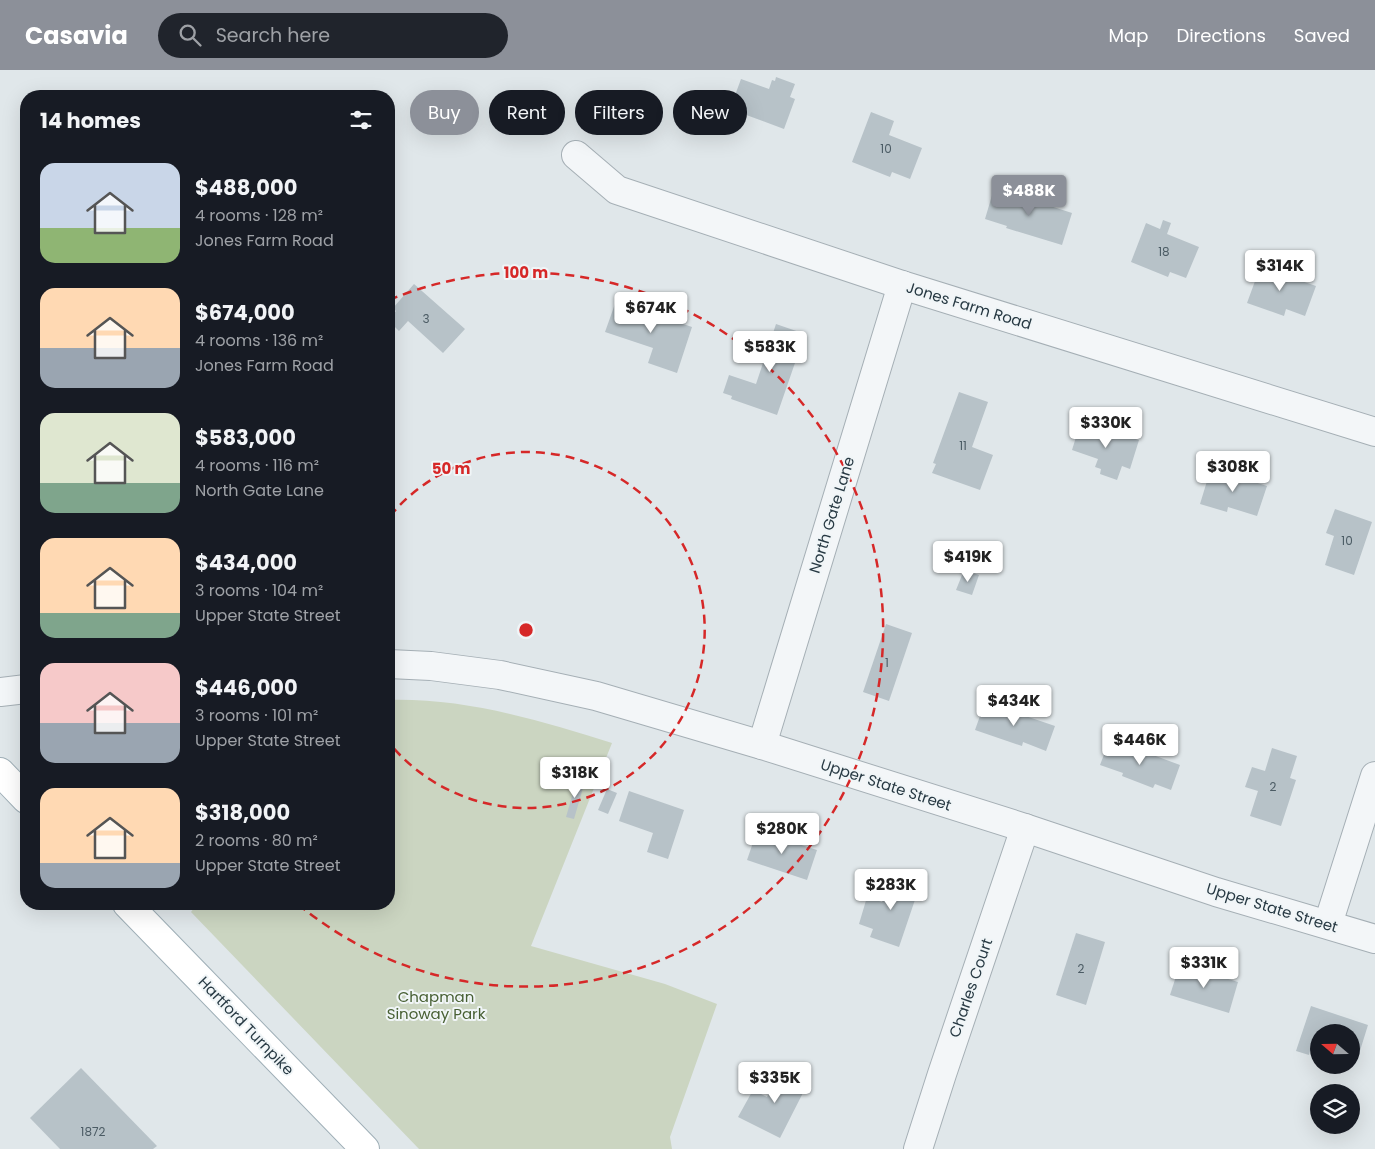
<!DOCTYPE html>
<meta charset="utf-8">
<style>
:root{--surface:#171b24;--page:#20242c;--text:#f1f3f6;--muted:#9ea1a6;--accent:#8c9099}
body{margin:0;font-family:Poppins,sans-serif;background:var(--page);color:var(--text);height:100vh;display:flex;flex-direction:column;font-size:19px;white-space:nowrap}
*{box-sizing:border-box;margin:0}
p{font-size:16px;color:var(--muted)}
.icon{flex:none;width:28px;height:28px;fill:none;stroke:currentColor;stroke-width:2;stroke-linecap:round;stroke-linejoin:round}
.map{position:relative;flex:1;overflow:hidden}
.sheet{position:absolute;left:20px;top:20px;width:375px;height:820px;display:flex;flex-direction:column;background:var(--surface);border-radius:20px;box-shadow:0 5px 20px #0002}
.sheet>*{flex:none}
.top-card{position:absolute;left:410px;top:20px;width:475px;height:45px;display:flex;gap:10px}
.needle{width:32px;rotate:290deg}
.tools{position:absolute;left:1310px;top:954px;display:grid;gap:10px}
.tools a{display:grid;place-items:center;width:50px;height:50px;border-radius:50%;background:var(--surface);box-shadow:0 5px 20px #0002;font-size:25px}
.price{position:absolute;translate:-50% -42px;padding:0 11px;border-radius:5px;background:#fff;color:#222;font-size:16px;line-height:32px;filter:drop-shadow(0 1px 2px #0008)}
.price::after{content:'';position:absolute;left:50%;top:30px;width:15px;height:11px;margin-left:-8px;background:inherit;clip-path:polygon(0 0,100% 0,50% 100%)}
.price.current{background:var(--accent);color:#fff}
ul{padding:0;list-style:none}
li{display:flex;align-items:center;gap:15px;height:125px;padding:0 20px}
li span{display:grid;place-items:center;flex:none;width:140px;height:100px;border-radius:15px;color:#555}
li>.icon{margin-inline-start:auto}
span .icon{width:60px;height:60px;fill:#fffc;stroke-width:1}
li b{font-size:21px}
h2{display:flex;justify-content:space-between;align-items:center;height:60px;padding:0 20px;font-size:21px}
.pill{padding:0 18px;border-radius:22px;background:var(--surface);box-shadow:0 5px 20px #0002;font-size:18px;line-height:45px}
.pill.current{background:var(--accent);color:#fff}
header{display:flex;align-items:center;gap:30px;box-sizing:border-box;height:70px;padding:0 25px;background:var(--accent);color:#fff}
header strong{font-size:24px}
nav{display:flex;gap:28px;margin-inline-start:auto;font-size:18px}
.search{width:350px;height:45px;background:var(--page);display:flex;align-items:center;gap:12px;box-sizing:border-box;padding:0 18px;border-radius:28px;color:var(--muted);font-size:19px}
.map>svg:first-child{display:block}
.green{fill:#cbd5c1}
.building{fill:#b7c2c8}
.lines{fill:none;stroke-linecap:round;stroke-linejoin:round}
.minor-casing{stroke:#a5afb5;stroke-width:30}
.major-casing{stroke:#9fafb7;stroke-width:30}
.minor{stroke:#f3f6f8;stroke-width:28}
.major{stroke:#fff;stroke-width:28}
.ring{fill:none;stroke:#d62828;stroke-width:2.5;stroke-dasharray:9 6}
.labels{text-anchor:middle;stroke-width:4;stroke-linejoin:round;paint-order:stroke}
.number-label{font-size:12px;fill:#4b5b64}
.street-label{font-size:15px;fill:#273943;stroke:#f0f5f7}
.park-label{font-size:15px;fill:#486034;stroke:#f0f5f7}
.centre{fill:#d62828;stroke:#f0f5f7;stroke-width:2.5}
.ring-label{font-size:15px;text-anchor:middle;font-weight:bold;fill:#d62828;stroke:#f0f5f7;stroke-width:4;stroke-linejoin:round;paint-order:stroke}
</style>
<header>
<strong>Casavia</strong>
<div class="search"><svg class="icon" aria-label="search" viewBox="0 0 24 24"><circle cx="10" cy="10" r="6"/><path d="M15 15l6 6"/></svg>Search here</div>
<nav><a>Map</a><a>Directions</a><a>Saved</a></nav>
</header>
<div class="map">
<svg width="1375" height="1079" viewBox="0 0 1375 1079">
<rect width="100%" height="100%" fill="#e0e7ea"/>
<path class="green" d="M389 630C465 628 540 650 612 673L531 876 665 914 717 934 670 1067 672 1079H419L191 842 197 834H389Z"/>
<g class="building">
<polygon points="776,7 795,14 790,27 795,29 784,59 730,39 741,9 769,19 772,10 775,11"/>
<polygon points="871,42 894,51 889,65 922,78 910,109 892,102 890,107 852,92"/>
<polygon points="993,122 1016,129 1016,125 1072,143 1062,175 1006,158 1007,156 985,149"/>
<polygon points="1163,150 1171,153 1167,164 1199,177 1186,208 1170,202 1168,207 1131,192 1146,153 1160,159"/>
<polygon points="1262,192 1285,201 1284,205 1316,216 1305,246 1286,239 1284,246 1247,233"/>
<polygon points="414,214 465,259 443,283 408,251 399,261 389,251 389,249 396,241 393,238"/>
<polygon points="616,231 692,257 677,303 648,293 653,278 605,262"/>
<polygon points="776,254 805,264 777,345 731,329 732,326 723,323 729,305 756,314"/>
<polygon points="959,322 988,332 972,377 993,385 980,420 932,403 936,394 933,393"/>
<polygon points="1081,351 1139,370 1130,399 1122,396 1117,410 1100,404 1101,399 1095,397 1098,389 1072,380"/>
<polygon points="1211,398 1267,416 1257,446 1228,437 1227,442 1200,434"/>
<polygon points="1335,439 1372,452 1354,505 1325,495 1334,466 1326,463"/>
<polygon points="964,500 979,505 972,525 956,520"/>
<polygon points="886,554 912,563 889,631 863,622"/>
<polygon points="985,632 1055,656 1046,681 1023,672 1022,676 975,660"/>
<polygon points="1110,669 1180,695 1171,720 1155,714 1153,718 1122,706 1123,703 1100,695"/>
<polygon points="1272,678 1297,686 1290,708 1296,710 1281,756 1250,746 1258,721 1245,717 1252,697 1265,701"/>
<polygon points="577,709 585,711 574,749 566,747"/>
<polygon points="607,719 617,723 608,744 598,740"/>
<polygon points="629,721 684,740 668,789 647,782 653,763 619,751"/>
<polygon points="757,761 817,780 807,810 747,790"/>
<polygon points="891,805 920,815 899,877 870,867 873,859 859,854 867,827 882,832"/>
<polygon points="1076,863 1105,872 1086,935 1056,925"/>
<polygon points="1180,894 1238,912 1229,943 1170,925"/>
<polygon points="1311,936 1368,955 1359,984 1351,982 1351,962 1319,962 1319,976 1316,983 1310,981 1309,985 1296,981"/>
<polygon points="81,998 157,1076 153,1079 60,1079 30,1048"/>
<polygon points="781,999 808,1013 780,1068 738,1047 753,1020 767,1027"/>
</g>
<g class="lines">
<defs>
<g id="minor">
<polyline points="576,85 617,120 902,215 1375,362"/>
<polyline points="389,594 431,596 500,605 596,626 762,675 1025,758 1216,822 1375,869"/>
<polyline points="0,622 26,619"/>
<polyline points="762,675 902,215"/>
<polyline points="1328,854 1375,706"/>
<polyline points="918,1079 942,1004 1025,758"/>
</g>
<g id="major">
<polyline points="0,702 26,729"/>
<polyline points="127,834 365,1079"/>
</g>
</defs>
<use href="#minor" class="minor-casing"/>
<use href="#major" class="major-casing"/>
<use href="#minor" class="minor"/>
<use href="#major" class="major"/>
</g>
<g class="ring">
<path d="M390 446A178 178 0 1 1 390 674"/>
<path d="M389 230A357 357 0 1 1 299 835"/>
</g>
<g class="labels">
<g class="number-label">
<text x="886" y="83">10</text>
<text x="1164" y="186">18</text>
<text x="426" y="253">3</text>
<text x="963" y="380">11</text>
<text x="1347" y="475">10</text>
<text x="887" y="597">1</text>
<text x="1273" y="721">2</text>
<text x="1081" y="903">2</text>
<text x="93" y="1066">1872</text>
</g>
<g class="street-label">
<text transform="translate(969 236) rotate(17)" y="5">Jones Farm Road</text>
<text transform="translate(832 445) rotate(-73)" y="5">North Gate Lane</text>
<text transform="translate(886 715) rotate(18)" y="5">Upper State Street</text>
<text transform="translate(1272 838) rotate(17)" y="5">Upper State Street</text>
<text transform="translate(971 918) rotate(-71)" y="5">Charles Court</text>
<text transform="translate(246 956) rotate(46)" y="5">Hartford Turnpike</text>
</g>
<g class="park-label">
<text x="436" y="932">Chapman<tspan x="436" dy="17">Sinoway Park</tspan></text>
</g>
</g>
<circle cx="526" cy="560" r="8" class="centre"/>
<g class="ring-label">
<text x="526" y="208">100 m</text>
<text x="451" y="404">50 m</text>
</g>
</svg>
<div class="tools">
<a><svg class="needle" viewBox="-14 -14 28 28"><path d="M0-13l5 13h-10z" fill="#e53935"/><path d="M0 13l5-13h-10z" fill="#9ea1a6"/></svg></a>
<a><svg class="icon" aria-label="layers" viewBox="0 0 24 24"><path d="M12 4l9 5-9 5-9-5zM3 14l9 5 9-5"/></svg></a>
</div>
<b class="price current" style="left:1029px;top:147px">$488K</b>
<b class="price" style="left:1280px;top:222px">$314K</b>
<b class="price" style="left:651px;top:264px">$674K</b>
<b class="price" style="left:770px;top:303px">$583K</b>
<b class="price" style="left:1106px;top:379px">$330K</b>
<b class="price" style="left:1233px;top:423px">$308K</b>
<b class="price" style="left:968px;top:513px">$419K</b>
<b class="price" style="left:1014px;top:657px">$434K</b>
<b class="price" style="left:1140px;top:696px">$446K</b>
<b class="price" style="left:575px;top:729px">$318K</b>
<b class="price" style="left:782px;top:785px">$280K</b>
<b class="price" style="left:891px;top:841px">$283K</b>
<b class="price" style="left:1204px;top:919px">$331K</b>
<b class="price" style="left:775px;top:1034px">$335K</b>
<div class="top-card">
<a class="pill current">Buy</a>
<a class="pill">Rent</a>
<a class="pill">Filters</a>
<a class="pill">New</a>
</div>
<section class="sheet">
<h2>14 homes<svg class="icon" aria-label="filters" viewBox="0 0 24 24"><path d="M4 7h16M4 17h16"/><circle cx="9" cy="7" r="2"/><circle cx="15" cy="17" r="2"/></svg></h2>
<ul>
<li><span style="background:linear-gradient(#c9d6e8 65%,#8fb573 0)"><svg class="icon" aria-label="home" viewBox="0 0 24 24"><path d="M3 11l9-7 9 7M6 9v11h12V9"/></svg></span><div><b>$488,000</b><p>4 rooms · 128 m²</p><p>Jones Farm Road</p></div></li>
<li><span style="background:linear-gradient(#ffd9b3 60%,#9aa5b1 0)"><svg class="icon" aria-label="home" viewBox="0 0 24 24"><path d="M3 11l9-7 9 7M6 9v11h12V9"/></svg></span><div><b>$674,000</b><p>4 rooms · 136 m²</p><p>Jones Farm Road</p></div></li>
<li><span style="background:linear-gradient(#dfe7d0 70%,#7fa58c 0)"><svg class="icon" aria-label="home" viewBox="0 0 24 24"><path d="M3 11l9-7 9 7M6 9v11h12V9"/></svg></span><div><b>$583,000</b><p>4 rooms · 116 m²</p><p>North Gate Lane</p></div></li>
<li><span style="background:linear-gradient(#ffd9b3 75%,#7fa58c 0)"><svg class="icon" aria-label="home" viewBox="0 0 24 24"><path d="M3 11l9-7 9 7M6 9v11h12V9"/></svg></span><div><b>$434,000</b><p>3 rooms · 104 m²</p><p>Upper State Street</p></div></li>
<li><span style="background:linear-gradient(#f6c9c9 60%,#9aa5b1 0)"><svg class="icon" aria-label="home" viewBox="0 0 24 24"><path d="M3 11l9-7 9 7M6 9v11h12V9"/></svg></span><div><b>$446,000</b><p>3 rooms · 101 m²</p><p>Upper State Street</p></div></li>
<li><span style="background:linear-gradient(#ffd9b3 75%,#9aa5b1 0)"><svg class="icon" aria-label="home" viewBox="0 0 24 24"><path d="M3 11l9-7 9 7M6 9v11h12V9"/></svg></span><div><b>$318,000</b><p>2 rooms · 80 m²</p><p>Upper State Street</p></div></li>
</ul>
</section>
</div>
